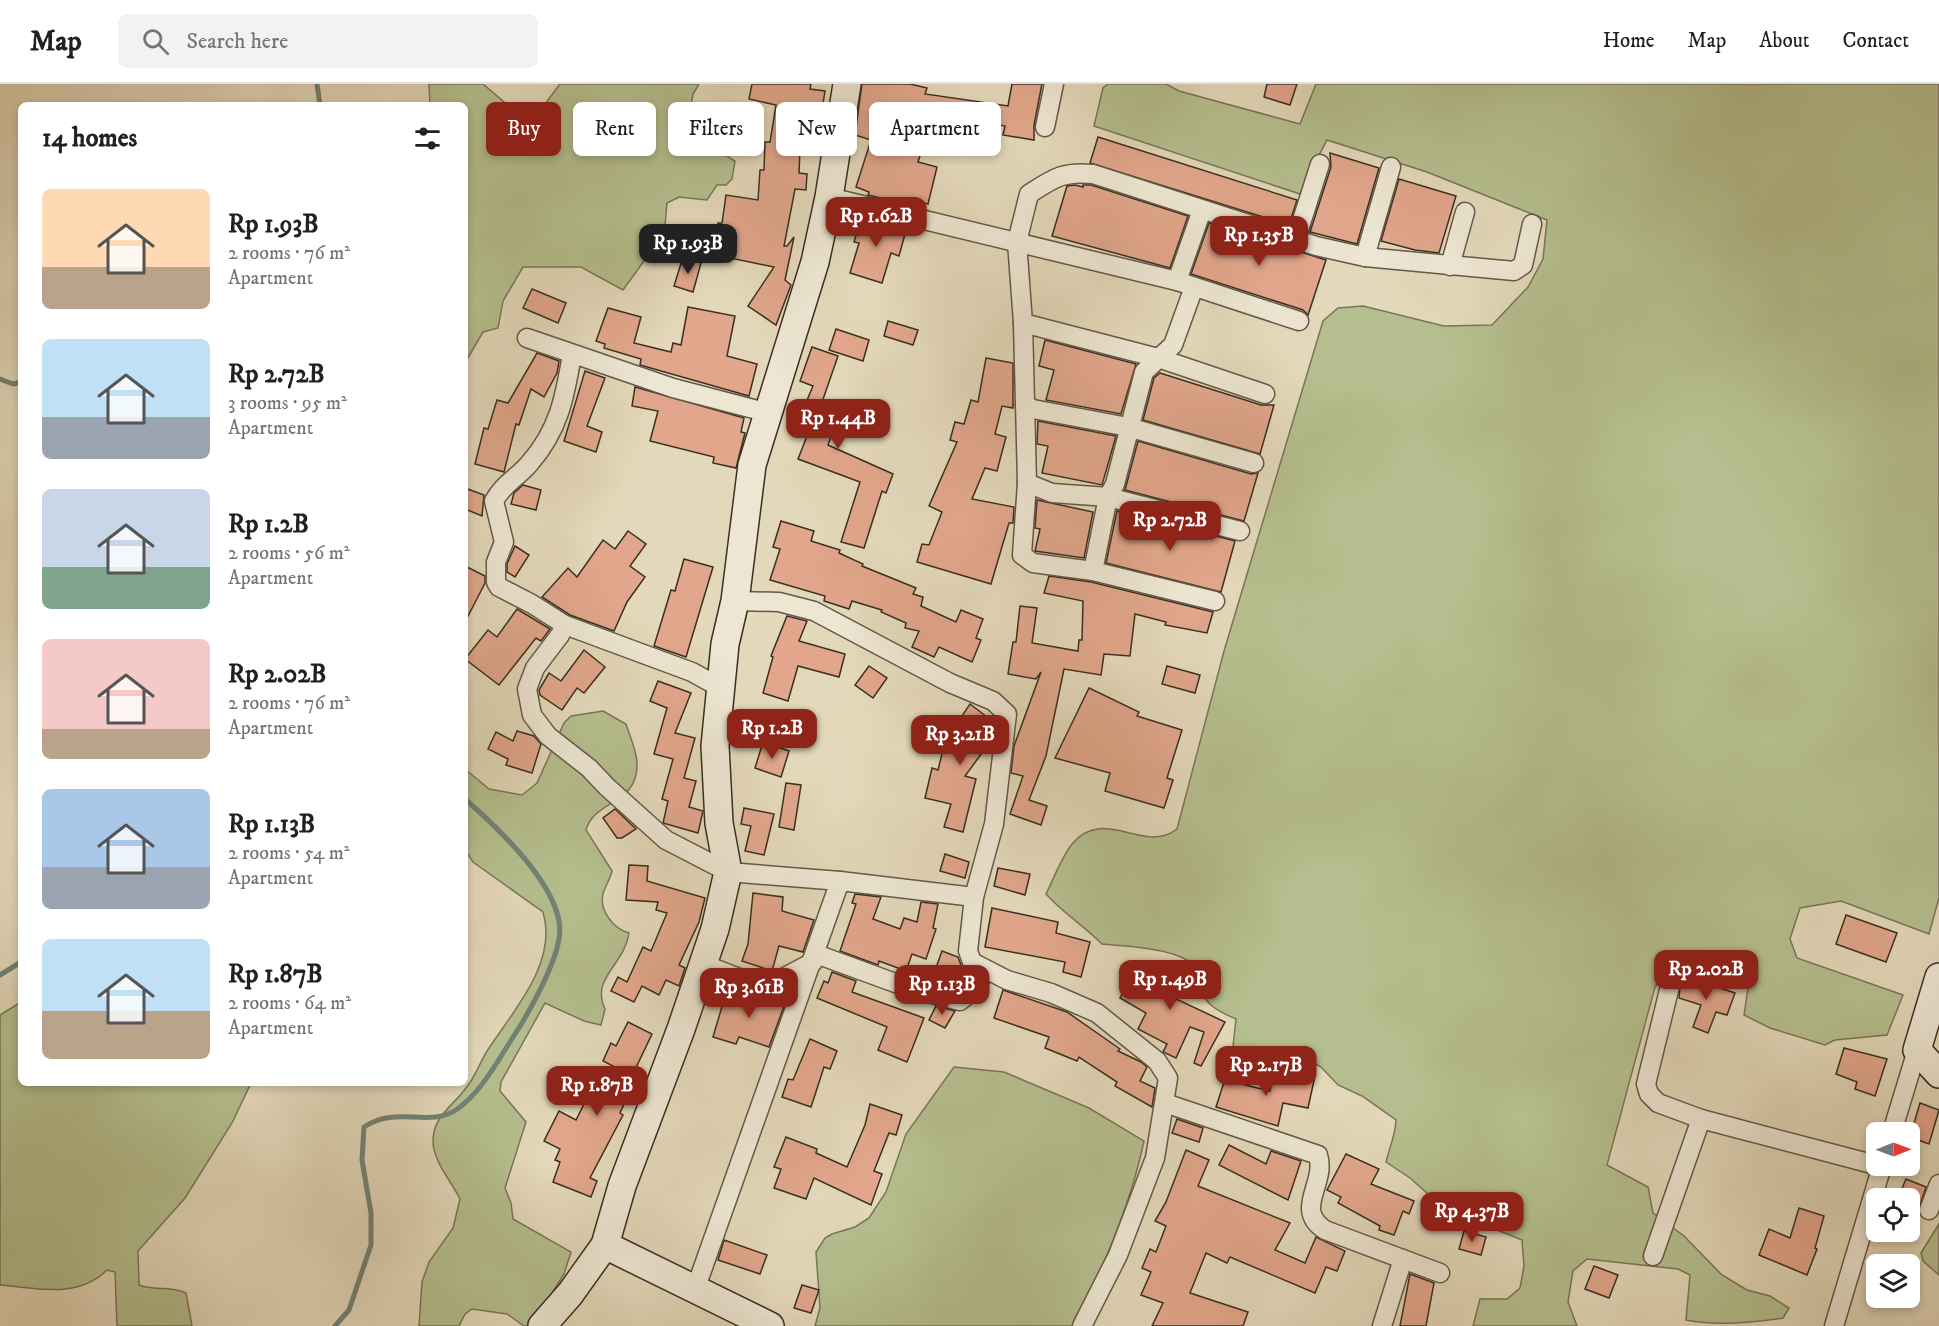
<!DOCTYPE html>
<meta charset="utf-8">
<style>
:root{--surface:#fff;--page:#f2f2f2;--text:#202124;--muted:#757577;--line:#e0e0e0;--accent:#8f2418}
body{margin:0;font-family:"IM FELL DW Pica",serif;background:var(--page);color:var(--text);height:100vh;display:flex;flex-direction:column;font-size:22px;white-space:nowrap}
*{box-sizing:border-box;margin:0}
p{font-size:20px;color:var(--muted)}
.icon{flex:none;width:33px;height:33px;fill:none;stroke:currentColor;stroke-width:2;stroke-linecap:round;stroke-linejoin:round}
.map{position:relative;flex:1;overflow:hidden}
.details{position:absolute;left:18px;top:18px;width:450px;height:984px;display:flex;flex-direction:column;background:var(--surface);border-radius:9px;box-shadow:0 3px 9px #0003}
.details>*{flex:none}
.top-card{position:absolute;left:486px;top:18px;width:570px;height:54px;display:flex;gap:12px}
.needle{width:39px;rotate:89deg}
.controls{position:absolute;left:1866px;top:1038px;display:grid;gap:12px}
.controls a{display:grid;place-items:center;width:54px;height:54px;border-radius:9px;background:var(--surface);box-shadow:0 3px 9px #0003;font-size:30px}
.price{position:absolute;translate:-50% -51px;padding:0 14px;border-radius:12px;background:var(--accent);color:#fff;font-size:20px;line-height:39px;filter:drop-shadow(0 2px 3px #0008)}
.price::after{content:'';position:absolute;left:50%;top:36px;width:18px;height:14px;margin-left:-9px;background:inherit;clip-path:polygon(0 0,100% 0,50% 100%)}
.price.active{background:#222;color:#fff}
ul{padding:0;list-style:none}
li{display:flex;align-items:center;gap:18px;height:150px;padding:0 24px}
li span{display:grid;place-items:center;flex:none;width:168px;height:120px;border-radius:9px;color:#555}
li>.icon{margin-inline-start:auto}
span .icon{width:72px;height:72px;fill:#fffc;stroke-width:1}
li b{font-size:26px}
h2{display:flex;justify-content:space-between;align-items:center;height:72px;padding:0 24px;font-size:26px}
.chip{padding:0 21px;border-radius:9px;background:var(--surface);box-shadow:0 3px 9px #0003;font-size:21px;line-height:54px}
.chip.active{background:var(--accent);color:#fff}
header{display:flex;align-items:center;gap:36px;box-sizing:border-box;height:84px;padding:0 30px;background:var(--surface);border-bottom:2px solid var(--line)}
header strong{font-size:28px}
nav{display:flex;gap:33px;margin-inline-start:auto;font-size:21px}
.search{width:420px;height:54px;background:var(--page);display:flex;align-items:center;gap:15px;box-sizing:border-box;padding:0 21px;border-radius:9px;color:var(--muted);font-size:22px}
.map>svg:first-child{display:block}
.green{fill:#b5be8e;stroke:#787658;stroke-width:1.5}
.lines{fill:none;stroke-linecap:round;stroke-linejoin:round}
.stream{stroke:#718275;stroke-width:5}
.building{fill:#e1a68b;stroke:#3a2f22;stroke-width:1.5}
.street-casing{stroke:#645948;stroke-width:21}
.secondary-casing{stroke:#3a2f22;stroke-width:30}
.street{stroke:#ede6d2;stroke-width:18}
.secondary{stroke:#ede6d2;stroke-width:27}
</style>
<header>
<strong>Map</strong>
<div class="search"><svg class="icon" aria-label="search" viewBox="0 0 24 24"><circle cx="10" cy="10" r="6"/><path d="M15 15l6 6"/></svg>Search here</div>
<nav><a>Home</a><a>Map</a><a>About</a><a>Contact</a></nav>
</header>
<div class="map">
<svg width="1939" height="1242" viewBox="0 0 1939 1242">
<rect width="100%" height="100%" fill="#e3d8b9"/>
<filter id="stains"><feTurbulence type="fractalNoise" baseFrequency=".00333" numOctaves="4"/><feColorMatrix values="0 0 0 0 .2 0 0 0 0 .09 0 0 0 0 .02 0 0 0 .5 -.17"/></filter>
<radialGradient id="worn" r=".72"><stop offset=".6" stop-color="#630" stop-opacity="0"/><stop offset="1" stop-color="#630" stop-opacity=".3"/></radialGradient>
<g class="green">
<polygon points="429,0 483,0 530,40 560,0 699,0 693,10 684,63 727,72 735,77 732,95 726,101 717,101 707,116 679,113 667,119 663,163 644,177 623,206 581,183 523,183 503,217 498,244 483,248 465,279 465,21 430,21"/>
<path d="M1108 0H1166L1179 7 1300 40 1316 0H1939V814L1929 850 1841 817 1800 824 1790 855 1797 874 1903 911 1887 951 1835 956 1825 961 1770 944 1744 931 1748 904 1674 880 1655 903 1607 1081 1648 1103 1653 1129 1684 1152 1722 1191 1747 1206 1770 1212 1789 1224 1783 1234C1751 1239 1717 1242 1686 1236L1690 1191 1678 1185 1587 1175 1573 1187 1568 1218 1577 1242H1473L1480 1215H1507L1520 1204 1524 1182 1522 1156 1445 1125 1410 1094 1386 1078C1389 1065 1396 1049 1396 1036L1362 1012 1338 1001 1321 983 1294 967H1278L1264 979 1232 972 1236 935C1217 927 1203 920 1198 898 1198 894 1199 891 1198 888 1189 864 1124 862 1102 860 1084 842 1063 829 1046 810 1054 794 1061 774 1072 760 1104 721 1144 771 1177 745L1224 567 1323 237 1338 224 1363 222 1444 242 1492 241 1528 203 1543 175 1547 136 1427 88 1327 56 1312 85 1306 112 1094 42 1103 4Z"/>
<path d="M603 627 626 640C630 653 637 667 637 680 638 721 594 716 586 746L612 787C610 796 605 802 603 810 599 827 614 845 629 849 625 880 590 895 605 925L601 941 584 937 545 919 501 998 500 1007 526 1038 505 1104 511 1119 513 1135 571 1168 564 1190 531 1242H524L507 1230 472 1225 465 1230 459 1242H419L422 1198 429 1178 453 1144 460 1115C451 1097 433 1077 433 1057 433 1032 453 1022 466 1004 476 992 480 977 489 964 514 926 558 878 543 828L473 778 465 766V685L489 705 522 711 537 699 564 639 571 632Z"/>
<path d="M21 918V999H251L232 1039 185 1114 138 1167 139 1201C159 1208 166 1201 186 1209L192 1242H117L115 1188 107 1186C78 1215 37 1204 0 1201V931Z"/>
<path d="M954 983 1004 988 1089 1024 1144 1057C1130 1122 1104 1184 1073 1242H815L820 1224 816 1168 825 1154 832 1150 855 1143 869 1134 886 1108 906 1050Z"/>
<polygon points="1939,1140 1939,1191 1923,1177 1921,1169"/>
</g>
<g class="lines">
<g class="stream">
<polyline points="317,0 320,21"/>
<polyline points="0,295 13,300 21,298"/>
<polyline points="0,891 21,878"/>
<path d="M335 1242 349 1226 371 1161V1129L362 1076 364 1043C396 1021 428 1044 456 1026 482 1008 498 976 515 950 529 929 555 881 559 855 568 809 497 743 465 715"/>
</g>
</g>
<g class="building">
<polygon points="752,0 811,0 810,5 825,7 822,26 815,25 812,43 801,41 799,89 807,90 806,106 795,105 784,162 787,162 794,153 785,196 791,201 776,241 748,222 774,183 711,170 718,139 722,139 726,111 758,116 760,86 764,86 765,58 770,58 776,21 749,15"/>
<polygon points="862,0 910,0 927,4 925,10 1008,22 1012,0 1042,0 1034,41 1034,56 1003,51 1005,42 933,31 918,78 937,83 928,120 915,117 914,122 868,111 869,108 856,103 871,56 855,51"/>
<polygon points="1267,0 1297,0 1290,21 1264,13"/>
<polygon points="1098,53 1297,116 1289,141 1090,79"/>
<polygon points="1330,69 1379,84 1357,160 1310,148 1331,83"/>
<polygon points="1399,95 1456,112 1439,169 1415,166 1381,157"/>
<polygon points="1075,101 1083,103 1083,101 1091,101 1188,132 1170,184 1052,152 1067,102"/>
<polygon points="862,132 907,143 899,172 891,169 882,199 850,189 859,159 854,158"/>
<polygon points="1209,139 1326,176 1308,231 1303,226 1191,190"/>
<polygon points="683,173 701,179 693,208 674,202"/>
<polygon points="532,205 566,219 558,239 523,224"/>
<polygon points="688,223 735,232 727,272 757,280 749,312 640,281 641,275 604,264 605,260 596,257 608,224 641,233 634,259 671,268 673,259 681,261"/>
<polygon points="888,237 918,246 913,261 884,252"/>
<polygon points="836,245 869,256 863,277 829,266"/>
<polygon points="1045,256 1136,280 1121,330 1046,316 1054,286 1039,282"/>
<polygon points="812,263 838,272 820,324 839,332 828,361 893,390 886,409 882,407 864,464 841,458 860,398 798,375 807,352 794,347 813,302 800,297"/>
<polygon points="537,269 559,277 557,289 544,313 531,305 519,341 516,340 504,388 475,380 484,344 488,345 497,316 508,319"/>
<polygon points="986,274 1013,279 1013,324 1002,322 995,350 1006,353 997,387 985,384 972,415 1014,423 1013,439 1009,439 991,500 917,478 922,460 929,461 942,428 929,422 957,358 950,356 955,338 964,340 971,316 978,318"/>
<polygon points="585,287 605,294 587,342 602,348 596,368 564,357"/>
<polygon points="1160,289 1261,321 1274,321 1260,370 1143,336 1154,294"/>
<polygon points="635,303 744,334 741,348 745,349 736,384 713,379 714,373 650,357 658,327 632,322"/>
<polygon points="1038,337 1116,352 1102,401 1042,389 1048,362 1037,360"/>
<polygon points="1138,357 1251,390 1258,389 1244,437 1125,406"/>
<polygon points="523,401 541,406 536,426 511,420 514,409"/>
<polygon points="465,404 484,411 482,432 465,425"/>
<polygon points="1037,416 1093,428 1084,474 1035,467 1040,445 1035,444"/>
<polygon points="1117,427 1235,457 1221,508 1106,479"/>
<polygon points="781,437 814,447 811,457 840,466 839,469 863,480 862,482 916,504 913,510 923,513 921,522 956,538 961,526 983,535 976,554 981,556 972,578 939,563 934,573 912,563 919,547 905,544 906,539 881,528 882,526 852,517 849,525 824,517 825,512 770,496 780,465 773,463"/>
<polygon points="628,447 646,460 630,482 645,493 627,518 614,547 570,531 542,513 568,484 577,493 603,456 615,465"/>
<polygon points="515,462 529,471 515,493 507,488 507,480"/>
<polygon points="684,475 713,483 686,573 654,562 671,506 675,507"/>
<polygon points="465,482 485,492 485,499 465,538"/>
<polygon points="1049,492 1091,498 1213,528 1207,549 1165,541 1166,538 1135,530 1130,572 1104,570 1101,591 1064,585 1046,672 1029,716 1047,722 1041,741 1010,730 1023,692 1011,689 1014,662 1041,588 1036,595 1008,590 1013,558 1016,558 1020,522 1037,524 1032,559 1078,567 1079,556 1082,556 1083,517 1044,509"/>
<polygon points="517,525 550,545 541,557 536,554 499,601 465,575 488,546 497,553"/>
<polygon points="787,532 807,537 799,557 845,570 839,593 798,582 788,617 763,609 773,573 771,572"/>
<polygon points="584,566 605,583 584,609 577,604 562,626 540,611 539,606 549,589 561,597"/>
<polygon points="869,582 887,594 873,614 855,601"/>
<polygon points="1167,582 1200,591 1195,609 1162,600"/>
<polygon points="658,597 691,609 675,649 695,654 684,694 696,697 689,723 703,727 698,749 663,739 668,717 662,715 673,675 654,670 667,624 650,617"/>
<polygon points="1089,604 1139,628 1137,632 1182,646 1167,694 1173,696 1164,724 1105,707 1110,689 1055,674"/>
<polygon points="970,620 995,639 993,654 965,692 976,695 963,748 944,743 951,720 925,714 932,684 938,686 945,657"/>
<polygon points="517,647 534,652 541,660 532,689 506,681 508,675 488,665 496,648 513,657"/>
<polygon points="763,658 789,667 781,693 755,684"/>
<polygon points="786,699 801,701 794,746 779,743"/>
<polygon points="744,724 774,730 764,771 745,767 751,742 741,740"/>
<polygon points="615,725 636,745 622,754 617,754 603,734"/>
<polygon points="945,770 969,778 965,794 940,787"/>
<polygon points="629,781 648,782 647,797 705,814 699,838 679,881 685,884 679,902 666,896 659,911 642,902 634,918 611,907 618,893 627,898 643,863 651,867 667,829 656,826 658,818 626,816"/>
<polygon points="998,784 1030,790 1025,811 994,802"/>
<polygon points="753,809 783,813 782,827 814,836 803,868 779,862 772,887 742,877 748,860"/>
<polygon points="855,810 881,813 873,835 900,845 904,834 917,838 921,818 938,820 933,844 936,845 926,875 912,870 906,887 879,877 878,881 840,867 856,820 852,819"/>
<polygon points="992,824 1058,838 1056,849 1090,858 1081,893 1063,888 1065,878 985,863"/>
<polygon points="1846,831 1897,849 1886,878 1836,860"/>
<polygon points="942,867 958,873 961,881 959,889 963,890 957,905 931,898"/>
<polygon points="1175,880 1190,888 1176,915 1225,938 1201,982 1194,979 1204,948 1190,943 1176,974 1163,968 1167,960 1138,945 1146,929 1120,914 1138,881 1165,895"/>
<polygon points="832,888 856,897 852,908 924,934 907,978 878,966 887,943 817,914 824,897 828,899"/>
<polygon points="1681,891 1735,909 1727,931 1716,928 1708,949 1693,943 1701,921 1679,914"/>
<polygon points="1003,906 1067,928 1120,965 1118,967 1141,978 1147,983 1140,997 1155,1004 1152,1023 1115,1002 1117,998 1079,973 1077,977 1045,964 1049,953 994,934"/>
<polygon points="726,909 751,917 753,910 767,914 769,911 786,917 769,963 739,953 736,960 713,953"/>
<polygon points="936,922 955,927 945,944 929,936"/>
<polygon points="628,938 652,950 632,992 636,994 620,1029 623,1031 590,1094 597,1097 591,1113 553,1098 560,1078 555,1076 560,1065 544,1057 559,1027 576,1036 588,1012 599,1018 615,983 603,977 611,959 616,962"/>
<polygon points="810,955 837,967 830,985 824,983 811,1023 782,1013 788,995 793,996"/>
<polygon points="1844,964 1887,975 1875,1012 1855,1005 1857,998 1836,990"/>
<polygon points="1294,988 1315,992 1308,1024 1283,1019 1278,1042 1216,1023 1226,992 1242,997 1241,1000 1270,1007 1273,993 1292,998"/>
<polygon points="1920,1019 1939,1026 1929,1060 1910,1053"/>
<polygon points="870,1020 902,1031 896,1051 889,1049 874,1087 882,1090 871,1121 814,1094 806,1115 774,1104 781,1085 774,1083 786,1053 817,1065 816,1069 847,1083 865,1041"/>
<polygon points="1177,1035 1203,1044 1199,1058 1172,1049"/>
<polygon points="1229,1061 1266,1080 1271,1067 1301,1077 1288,1116 1219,1081"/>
<polygon points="1186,1066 1209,1076 1198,1102 1290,1139 1275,1166 1305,1179 1316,1153 1345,1167 1337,1187 1326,1183 1315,1209 1230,1173 1227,1179 1206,1169 1190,1209 1248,1228 1243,1242 1152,1242 1163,1219 1141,1211 1151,1188 1142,1184 1150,1165 1156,1168 1166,1142 1155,1137 1166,1118"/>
<polygon points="1346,1070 1379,1085 1371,1100 1414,1117 1409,1130 1403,1127 1394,1151 1379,1146 1380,1142 1338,1119 1341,1113 1327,1106"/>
<polygon points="1906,1095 1926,1103 1910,1152 1910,1114 1898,1114"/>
<polygon points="1799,1124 1824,1132 1815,1164 1817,1165 1807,1191 1759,1171 1769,1145 1790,1154"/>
<polygon points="1464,1147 1486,1153 1481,1171 1459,1165"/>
<polygon points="724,1156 767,1171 760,1190 718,1176"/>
<polygon points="1594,1182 1618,1191 1609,1214 1585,1205"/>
<polygon points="1410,1190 1434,1199 1426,1242 1400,1242"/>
<polygon points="802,1201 819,1206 811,1229 794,1224"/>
</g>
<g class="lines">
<defs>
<g id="street">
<polyline points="1045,43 1054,0"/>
<polyline points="829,113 1177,197 1299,237"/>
<polyline points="1296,155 1320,80"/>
<polyline points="1365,173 1391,83"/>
<polyline points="1450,182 1465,128"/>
<polyline points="1177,197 1202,126"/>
<polyline points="1023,239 1027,399 1022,471 1033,479 1093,487 1215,517"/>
<polyline points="527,254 673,304 769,329"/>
<path d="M572 270C565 313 559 346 529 380 518 393 502 401 494 417L504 458 496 478V498L499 503 532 520 565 541 692 588 721 604"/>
<path d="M1265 310 1158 274 1023 239 1017 158 1029 110C1054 94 1063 87 1093 90L1316 162 1365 173 1514 187 1523 181 1532 140"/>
<polyline points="1025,321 1033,325 1128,343 1254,379"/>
<polyline points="1027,399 1052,409 1108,413 1240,447"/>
<polyline points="1093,487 1108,413 1115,400 1144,288 1173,261 1194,203"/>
<polyline points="735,517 779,518 814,527 950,599 993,617 1007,630 994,740 974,813 968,867 972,878 1007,896 1051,909 1097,929 1157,977 1168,994 1155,1074 1118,1171 1082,1242"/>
<polyline points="565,541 560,551 535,584 527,605 532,631 548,652 589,684 607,703 666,756 728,788 840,797 974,813"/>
<polyline points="816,870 909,904 960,917 977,903 984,886"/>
<polyline points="703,880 752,899 772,900 813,878"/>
<polyline points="1670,902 1646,1000 1649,1010 1658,1019 1701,1035 1876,1081"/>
<path d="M1165 1019 1318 1071C1327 1100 1293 1125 1325 1146L1440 1189"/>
<polyline points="1892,1048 1917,966"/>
<polyline points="1929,1126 1939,1100"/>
<polyline points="1653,1172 1701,1035"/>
<polyline points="695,1206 840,797"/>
<polyline points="1382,1242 1403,1175"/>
<polyline points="1834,1242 1882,1082"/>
</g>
<g id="secondary">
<polyline points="1939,893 1917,966 1939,990"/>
<polyline points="605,1161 622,1102 681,945 715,845 728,788 719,739 715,662 725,560 735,517 752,381 815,178 829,113 847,0"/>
<polyline points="542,1242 570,1210 605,1161 770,1242"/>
</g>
</defs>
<use href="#street" class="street-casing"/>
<use href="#secondary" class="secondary-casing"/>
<use href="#street" class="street"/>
<use href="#secondary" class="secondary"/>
</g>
<rect width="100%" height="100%" filter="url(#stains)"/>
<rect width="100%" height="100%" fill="url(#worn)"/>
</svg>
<div class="controls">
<a><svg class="needle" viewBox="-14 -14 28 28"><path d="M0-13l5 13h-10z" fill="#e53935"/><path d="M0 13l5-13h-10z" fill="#757577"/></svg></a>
<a><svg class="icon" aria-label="locate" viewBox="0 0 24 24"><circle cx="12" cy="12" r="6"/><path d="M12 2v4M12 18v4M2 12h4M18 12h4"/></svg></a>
<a><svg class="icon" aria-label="layers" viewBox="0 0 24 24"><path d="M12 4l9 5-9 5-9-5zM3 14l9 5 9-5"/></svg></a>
</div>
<b class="price" style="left:876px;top:164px">Rp 1.62B</b>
<b class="price" style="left:1259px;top:183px">Rp 1.35B</b>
<b class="price active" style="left:688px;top:191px">Rp 1.93B</b>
<b class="price" style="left:838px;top:366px">Rp 1.44B</b>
<b class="price" style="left:1170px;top:468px">Rp 2.72B</b>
<b class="price" style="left:772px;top:676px">Rp 1.2B</b>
<b class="price" style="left:960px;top:682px">Rp 3.21B</b>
<b class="price" style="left:1706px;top:917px">Rp 2.02B</b>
<b class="price" style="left:1170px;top:927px">Rp 1.49B</b>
<b class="price" style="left:942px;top:932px">Rp 1.13B</b>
<b class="price" style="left:749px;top:935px">Rp 3.61B</b>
<b class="price" style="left:1266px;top:1013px">Rp 2.17B</b>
<b class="price" style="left:597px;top:1033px">Rp 1.87B</b>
<b class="price" style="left:1472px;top:1159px">Rp 4.37B</b>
<div class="top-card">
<a class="chip active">Buy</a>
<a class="chip">Rent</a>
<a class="chip">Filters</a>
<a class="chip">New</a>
<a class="chip">Apartment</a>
</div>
<section class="details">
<h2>14 homes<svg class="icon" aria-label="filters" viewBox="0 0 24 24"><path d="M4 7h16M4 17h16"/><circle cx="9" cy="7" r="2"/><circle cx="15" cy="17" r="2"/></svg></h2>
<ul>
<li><span style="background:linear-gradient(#ffd9b3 65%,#b9a48a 0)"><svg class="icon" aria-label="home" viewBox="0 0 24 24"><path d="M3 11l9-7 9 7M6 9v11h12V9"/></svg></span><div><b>Rp 1.93B</b><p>2 rooms · 76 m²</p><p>Apartment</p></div></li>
<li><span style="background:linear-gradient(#bfe0f5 65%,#9aa5b1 0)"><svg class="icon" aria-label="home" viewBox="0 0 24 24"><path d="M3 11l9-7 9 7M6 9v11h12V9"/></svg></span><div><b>Rp 2.72B</b><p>3 rooms · 95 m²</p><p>Apartment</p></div></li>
<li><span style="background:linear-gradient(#c9d6e8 65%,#7fa58c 0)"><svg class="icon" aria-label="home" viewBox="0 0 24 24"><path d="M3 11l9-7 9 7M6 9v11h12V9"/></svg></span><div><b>Rp 1.2B</b><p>2 rooms · 56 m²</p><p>Apartment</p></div></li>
<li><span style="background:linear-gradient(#f6c9c9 75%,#b9a48a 0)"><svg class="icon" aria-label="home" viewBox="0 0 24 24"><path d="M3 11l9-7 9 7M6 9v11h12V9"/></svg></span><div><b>Rp 2.02B</b><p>2 rooms · 76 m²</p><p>Apartment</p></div></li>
<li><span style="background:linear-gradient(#a9c7e8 65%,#9aa5b1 0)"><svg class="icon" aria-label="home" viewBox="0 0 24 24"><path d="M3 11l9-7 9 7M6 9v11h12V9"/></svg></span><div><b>Rp 1.13B</b><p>2 rooms · 54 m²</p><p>Apartment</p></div></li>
<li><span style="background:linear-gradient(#bfe0f5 60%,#b9a48a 0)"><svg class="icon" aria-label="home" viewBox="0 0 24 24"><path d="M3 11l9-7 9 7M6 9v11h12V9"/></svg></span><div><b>Rp 1.87B</b><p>2 rooms · 64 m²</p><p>Apartment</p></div></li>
</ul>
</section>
</div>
